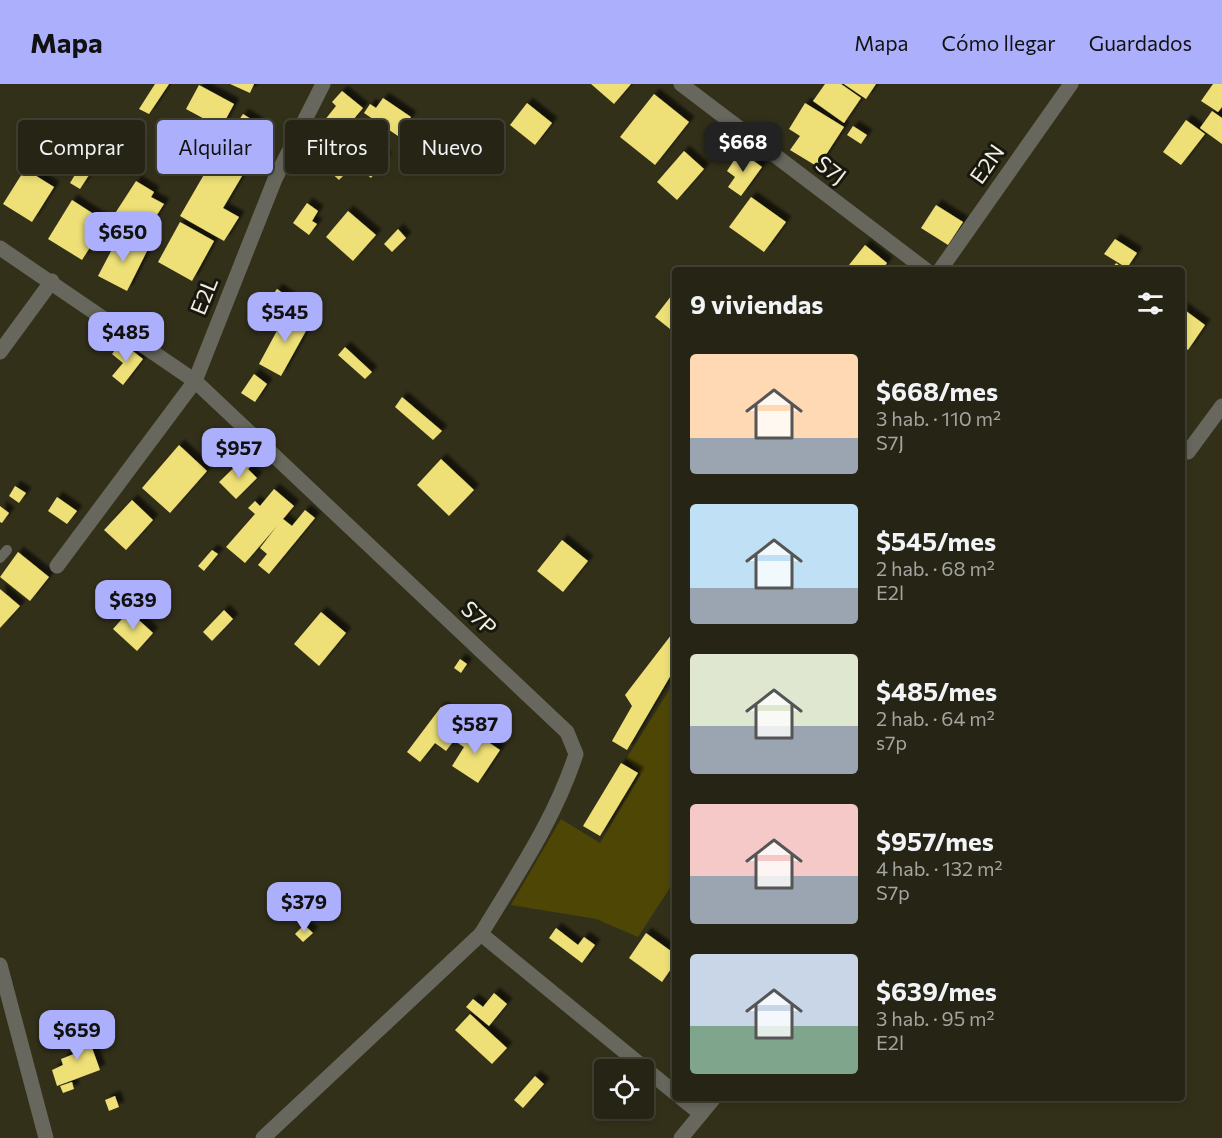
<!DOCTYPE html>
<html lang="es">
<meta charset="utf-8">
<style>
:root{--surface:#262414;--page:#2e2c1d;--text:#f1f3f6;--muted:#a4a4a0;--line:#424134;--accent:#acaffb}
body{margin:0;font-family:Commissioner,sans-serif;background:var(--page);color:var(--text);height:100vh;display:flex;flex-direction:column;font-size:22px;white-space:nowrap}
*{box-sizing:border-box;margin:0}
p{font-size:20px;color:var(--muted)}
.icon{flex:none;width:33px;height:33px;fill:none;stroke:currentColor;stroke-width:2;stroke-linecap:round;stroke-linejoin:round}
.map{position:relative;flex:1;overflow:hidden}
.sheet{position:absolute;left:672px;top:183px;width:513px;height:834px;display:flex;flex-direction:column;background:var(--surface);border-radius:6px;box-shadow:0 3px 9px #0003,0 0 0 2px var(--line)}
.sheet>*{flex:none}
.top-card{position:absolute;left:18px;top:36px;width:564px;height:54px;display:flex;gap:12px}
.buttons{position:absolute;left:594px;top:975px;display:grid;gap:12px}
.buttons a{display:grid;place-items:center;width:60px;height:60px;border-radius:6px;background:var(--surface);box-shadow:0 3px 9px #0003,0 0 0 2px var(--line);font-size:30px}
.price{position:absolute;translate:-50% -51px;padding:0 14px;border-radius:12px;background:var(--accent);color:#111;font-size:20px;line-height:39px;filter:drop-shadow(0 2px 3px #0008)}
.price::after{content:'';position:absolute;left:50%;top:36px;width:18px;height:14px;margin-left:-9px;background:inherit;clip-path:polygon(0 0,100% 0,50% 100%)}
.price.on{background:#222;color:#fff}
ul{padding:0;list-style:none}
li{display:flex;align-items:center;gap:18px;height:150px;padding:0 18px}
li span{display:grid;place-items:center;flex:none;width:168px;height:120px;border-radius:6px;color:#555}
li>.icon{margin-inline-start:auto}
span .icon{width:72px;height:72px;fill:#fffc;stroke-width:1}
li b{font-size:26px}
h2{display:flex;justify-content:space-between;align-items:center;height:72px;padding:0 18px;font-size:26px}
.tag{padding:0 21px;border-radius:6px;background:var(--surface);box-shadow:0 3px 9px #0003,0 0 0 2px var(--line);font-size:21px;line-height:54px}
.tag.on{background:var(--accent);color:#111}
header{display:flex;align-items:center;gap:36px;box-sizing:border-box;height:84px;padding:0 30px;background:var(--accent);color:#111}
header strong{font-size:28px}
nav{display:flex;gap:33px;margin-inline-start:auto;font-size:21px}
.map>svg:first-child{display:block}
.green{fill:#4e4605}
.building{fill:#eee077;filter:url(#shadow)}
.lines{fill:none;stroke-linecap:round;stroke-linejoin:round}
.lane{stroke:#68675d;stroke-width:10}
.street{stroke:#68675d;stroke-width:15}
.labels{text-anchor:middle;stroke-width:6;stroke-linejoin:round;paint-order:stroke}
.street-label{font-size:22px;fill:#f1efe2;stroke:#19180e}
</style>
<header>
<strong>Mapa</strong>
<nav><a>Mapa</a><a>Cómo llegar</a><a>Guardados</a></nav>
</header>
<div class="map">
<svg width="1222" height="1054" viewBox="0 0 1222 1054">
<defs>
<filter id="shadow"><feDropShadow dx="5.5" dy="-5.5" stdDeviation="1.5" flood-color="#0009"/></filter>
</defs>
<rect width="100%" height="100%" fill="#33301a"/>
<polygon class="green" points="675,597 675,796 638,853 596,835 511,821 561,735 600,759 641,690 626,675"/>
<g class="building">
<polygon points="155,0 169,0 149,30 139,25"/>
<polygon points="230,0 254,0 250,9"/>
<polygon points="591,0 631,0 614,20"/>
<polygon points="825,0 841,0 861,14 844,39 813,17"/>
<polygon points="844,0 876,0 866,15"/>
<polygon points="1213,0 1222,0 1222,23 1218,28 1201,17"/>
<polygon points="199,1 234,20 221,44 186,25"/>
<polygon points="342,7 363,24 336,56 320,42 336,22 332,18"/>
<polygon points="654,10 689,38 655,81 620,53"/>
<polygon points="383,14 411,33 398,52 364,29 370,20 376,24"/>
<polygon points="527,19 552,39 535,61 510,41"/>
<polygon points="805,19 844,43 818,83 790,66 800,52 789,45"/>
<polygon points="1212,27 1222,34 1222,60 1200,44"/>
<polygon points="243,30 260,41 248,61 230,50"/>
<polygon points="1186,36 1205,50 1181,81 1163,68"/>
<polygon points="853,42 867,51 861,60 847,51"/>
<polygon points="348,44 386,74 371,94 333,63"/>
<polygon points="186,53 210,67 199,84 176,70"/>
<polygon points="327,64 350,85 339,96 316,75"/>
<polygon points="684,67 704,85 677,116 657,98"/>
<polygon points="740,67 762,83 741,112 728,103 735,93 727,87"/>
<polygon points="213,75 242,92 223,124 239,133 224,157 180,132"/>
<polygon points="79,84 89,91 80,105 70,99"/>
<polygon points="25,85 54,103 32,138 3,120"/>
<polygon points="136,97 154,108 151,113 164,120 144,151 114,131"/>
<polygon points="751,113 786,138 764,168 729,143"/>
<polygon points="72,116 106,138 82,176 48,155"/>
<polygon points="307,119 318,127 312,137 317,140 309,151 293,139"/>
<polygon points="936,121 963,138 948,161 921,144"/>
<polygon points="348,127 376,151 353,177 326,153"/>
<polygon points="180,138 214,157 192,197 158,178"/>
<polygon points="398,145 406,154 392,168 384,160"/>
<polygon points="120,150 148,165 127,207 98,192"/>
<polygon points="1115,155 1137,169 1127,184 1104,170"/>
<polygon points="865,161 887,179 882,186 845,186"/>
<polygon points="1116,179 1126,186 1111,186"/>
<polygon points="277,205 298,220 289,231 269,216"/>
<polygon points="675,207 675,249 655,233"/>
<polygon points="1182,224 1205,241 1188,266 1182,262"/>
<polygon points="300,229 312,236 281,292 259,280 286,230 296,236"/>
<polygon points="121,258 143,275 123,301 112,292 123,279 112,270"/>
<polygon points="345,263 372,288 365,295 338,271"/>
<polygon points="254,290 267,300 255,318 241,309"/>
<polygon points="402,313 442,347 433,356 395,323"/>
<polygon points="179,361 207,387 170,429 142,404"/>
<polygon points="245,373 252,381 248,385 257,394 236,415 219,398"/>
<polygon points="441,375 474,406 449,432 417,401"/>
<polygon points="15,402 26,409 19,419 9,412"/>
<polygon points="274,405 294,422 283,435 292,442 305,426 315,434 269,490 258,481 267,470 260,464 277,442 245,479 226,463 255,430 248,424 255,417 260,422"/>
<polygon points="57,413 77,427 67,440 48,427"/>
<polygon points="132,416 153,436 126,466 104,446"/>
<polygon points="0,422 9,429 2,439 0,438"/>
<polygon points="562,456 588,477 563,508 537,487"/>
<polygon points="212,466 218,470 204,487 198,482"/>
<polygon points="18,468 49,493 30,517 0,493"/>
<polygon points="0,505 20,522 0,544"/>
<polygon points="224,526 233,535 212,557 203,548"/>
<polygon points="129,527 153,549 137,567 113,545"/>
<polygon points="321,528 346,549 319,582 294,560"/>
<polygon points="675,546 675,584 627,666 612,657 632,622 625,611"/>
<polygon points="460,575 467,580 461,589 454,584"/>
<polygon points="441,623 465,642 446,667 435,659 420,678 407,668"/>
<polygon points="466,643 500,666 478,699 452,682 464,663 456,658"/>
<polygon points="621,679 638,689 600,752 583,742"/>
<polygon points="304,841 313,849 303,858 295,850"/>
<polygon points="556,844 578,861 584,853 595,861 582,879 549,854"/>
<polygon points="646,849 675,870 675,879 662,898 629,874"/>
<polygon points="494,909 507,920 489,942 466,923 473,915 483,923"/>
<polygon points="470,930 507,964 492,980 455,946"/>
<polygon points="86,947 100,986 57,1002 52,986 63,981 61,975 74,970 68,953"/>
<polygon points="535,992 544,1000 523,1024 514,1016"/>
<polygon points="72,998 74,1005 63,1009 60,1002"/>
<polygon points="115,1012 119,1023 109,1027 105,1016"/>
</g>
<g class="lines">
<polyline class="lane" points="0,474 7,466"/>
<g class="street">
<polyline points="681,0 926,186"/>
<path d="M0 164 195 297 567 648 576 670C555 735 516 792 481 850"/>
<polyline points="940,186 1071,0"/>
<polyline points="0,268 52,197"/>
<polyline points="1188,368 1222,322"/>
<polyline points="57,482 195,297 275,95 323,0"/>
<polyline points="0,881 46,1054"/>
<polyline points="681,1014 701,1030"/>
<polyline points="263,1054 481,850 675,1009"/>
<polyline points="681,1054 714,1014"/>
</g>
</g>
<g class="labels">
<g class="street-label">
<text transform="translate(987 80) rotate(-55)" y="8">E2N</text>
<text transform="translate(831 86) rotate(37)" y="8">S7J</text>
<text transform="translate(204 212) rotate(-68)" y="8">E2L</text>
<text transform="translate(479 534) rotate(43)" y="8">S7P</text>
</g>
</g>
</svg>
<div class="buttons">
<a><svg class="icon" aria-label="locate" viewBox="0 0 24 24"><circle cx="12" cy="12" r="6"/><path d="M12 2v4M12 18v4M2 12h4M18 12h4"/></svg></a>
</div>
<b class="price on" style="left:743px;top:89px">$668</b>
<b class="price" style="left:123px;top:179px">$650</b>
<b class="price" style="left:285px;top:259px">$545</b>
<b class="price" style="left:126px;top:279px">$485</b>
<b class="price" style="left:239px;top:395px">$957</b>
<b class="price" style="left:133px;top:547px">$639</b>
<b class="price" style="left:475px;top:671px">$587</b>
<b class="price" style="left:304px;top:849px">$379</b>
<b class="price" style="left:77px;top:977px">$659</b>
<div class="top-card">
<a class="tag">Comprar</a>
<a class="tag on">Alquilar</a>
<a class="tag">Filtros</a>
<a class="tag">Nuevo</a>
</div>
<section class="sheet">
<h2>9 viviendas<svg class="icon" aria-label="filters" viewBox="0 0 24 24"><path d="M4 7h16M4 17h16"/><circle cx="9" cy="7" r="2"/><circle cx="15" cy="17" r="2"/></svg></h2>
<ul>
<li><span style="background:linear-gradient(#ffd9b3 70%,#9aa5b1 0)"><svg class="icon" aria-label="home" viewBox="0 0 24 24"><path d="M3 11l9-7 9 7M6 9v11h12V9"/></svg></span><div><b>$668/mes</b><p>3 hab. · 110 m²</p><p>S7J</p></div></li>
<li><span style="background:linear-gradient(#bfe0f5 70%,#9aa5b1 0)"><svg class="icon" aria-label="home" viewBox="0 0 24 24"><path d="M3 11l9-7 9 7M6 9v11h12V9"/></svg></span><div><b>$545/mes</b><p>2 hab. · 68 m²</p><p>E2l</p></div></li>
<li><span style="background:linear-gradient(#dfe7d0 60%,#9aa5b1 0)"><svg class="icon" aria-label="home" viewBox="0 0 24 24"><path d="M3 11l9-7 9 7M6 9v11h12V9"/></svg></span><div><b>$485/mes</b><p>2 hab. · 64 m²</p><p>s7p</p></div></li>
<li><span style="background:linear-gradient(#f6c9c9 60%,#9aa5b1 0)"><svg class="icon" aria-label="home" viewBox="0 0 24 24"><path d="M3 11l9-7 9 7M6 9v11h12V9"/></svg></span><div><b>$957/mes</b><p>4 hab. · 132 m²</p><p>S7p</p></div></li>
<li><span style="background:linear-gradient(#c9d6e8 60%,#7fa58c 0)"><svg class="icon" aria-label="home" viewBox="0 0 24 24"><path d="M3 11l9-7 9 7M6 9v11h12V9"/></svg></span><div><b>$639/mes</b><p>3 hab. · 95 m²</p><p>E2l</p></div></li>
</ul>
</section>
</div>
